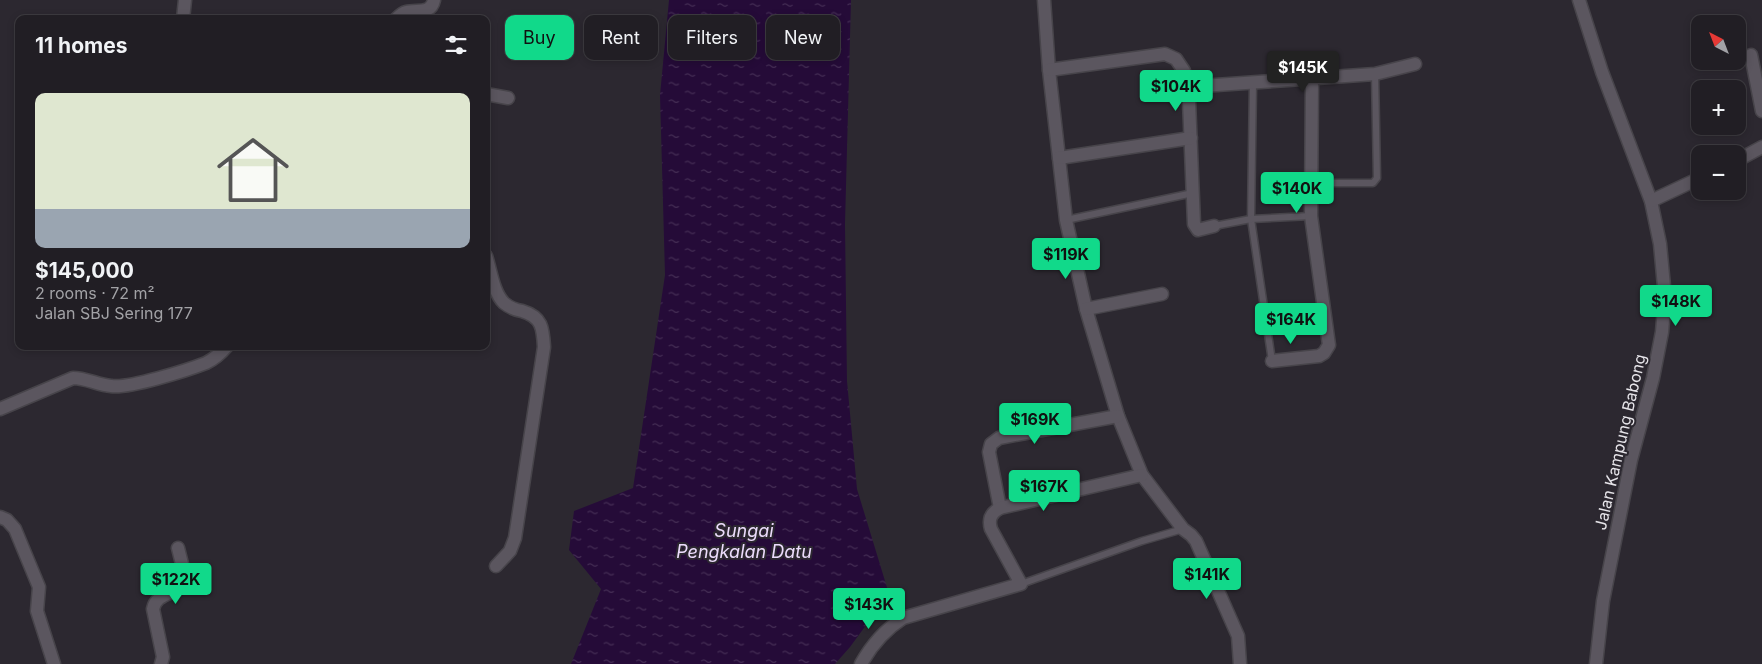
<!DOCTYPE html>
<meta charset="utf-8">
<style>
:root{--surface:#211e24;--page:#29272c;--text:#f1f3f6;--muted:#a2a2a6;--line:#3e3c41;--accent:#11d98a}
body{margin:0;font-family:Inter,sans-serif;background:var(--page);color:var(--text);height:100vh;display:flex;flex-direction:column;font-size:19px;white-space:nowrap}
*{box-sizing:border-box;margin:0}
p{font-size:16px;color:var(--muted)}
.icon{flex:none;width:28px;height:28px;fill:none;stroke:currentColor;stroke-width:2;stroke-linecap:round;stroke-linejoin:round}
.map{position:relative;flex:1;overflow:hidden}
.sheet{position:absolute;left:15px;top:15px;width:475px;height:335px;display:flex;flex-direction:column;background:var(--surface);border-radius:10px;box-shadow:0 2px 8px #0003,0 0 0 1px var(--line)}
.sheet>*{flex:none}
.top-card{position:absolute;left:505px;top:15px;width:475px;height:45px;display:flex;gap:10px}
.needle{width:32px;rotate:318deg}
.controls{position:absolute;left:1691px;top:15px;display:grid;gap:10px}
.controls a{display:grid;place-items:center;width:55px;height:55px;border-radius:10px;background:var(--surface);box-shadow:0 2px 8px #0003,0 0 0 1px var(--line);font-size:25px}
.price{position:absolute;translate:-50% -42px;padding:0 11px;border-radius:5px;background:var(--accent);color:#111;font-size:16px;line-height:32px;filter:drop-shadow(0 1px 2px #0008)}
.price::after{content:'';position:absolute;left:50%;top:30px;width:15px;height:11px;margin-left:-8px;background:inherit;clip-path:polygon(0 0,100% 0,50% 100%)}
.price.current{background:#222;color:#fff}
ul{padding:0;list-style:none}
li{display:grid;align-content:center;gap:10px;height:265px;padding:0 20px}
li span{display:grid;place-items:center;height:155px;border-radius:10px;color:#555}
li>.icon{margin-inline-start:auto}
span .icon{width:90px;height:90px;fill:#fffc;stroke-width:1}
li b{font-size:21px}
h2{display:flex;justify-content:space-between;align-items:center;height:60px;padding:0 20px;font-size:21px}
.tag{padding:0 18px;border-radius:10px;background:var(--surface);box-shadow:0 2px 8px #0003,0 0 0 1px var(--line);font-size:18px;line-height:45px}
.tag.current{background:var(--accent);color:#111}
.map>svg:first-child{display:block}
.water{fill:url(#water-ripples)}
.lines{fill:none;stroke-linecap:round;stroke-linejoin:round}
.service-casing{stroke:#47444a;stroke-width:9}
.minor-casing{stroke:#47444a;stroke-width:15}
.service{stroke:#5b565f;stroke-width:6}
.minor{stroke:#5b565f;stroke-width:12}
.labels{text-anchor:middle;stroke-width:4;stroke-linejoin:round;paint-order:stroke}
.street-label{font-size:16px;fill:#e7e5ea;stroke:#2c2830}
.water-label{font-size:18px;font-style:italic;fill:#ecdcfc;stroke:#2c2830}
</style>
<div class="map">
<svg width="1762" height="664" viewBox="0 0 1762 664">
<defs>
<pattern id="water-ripples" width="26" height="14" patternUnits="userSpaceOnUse" patternTransform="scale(1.25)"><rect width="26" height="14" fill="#250b38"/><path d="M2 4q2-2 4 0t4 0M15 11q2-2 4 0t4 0" fill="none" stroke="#452e55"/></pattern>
</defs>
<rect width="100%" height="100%" fill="#2c2830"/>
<polygon class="water" points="669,0 851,0 845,224 847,381 857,489 889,594 850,647 835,664 571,664 601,589 569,550 574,511 633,488 665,275 660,95"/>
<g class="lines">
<defs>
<g id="service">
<polyline points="1253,83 1251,219 1272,361"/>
<polyline points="1332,183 1373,183 1377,178 1375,74"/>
<polyline points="1066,220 1193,193"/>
<polyline points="1214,226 1251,219 1311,216"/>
<polyline points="1021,584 1142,541 1183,529"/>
</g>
<g id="minor">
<polyline points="1044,0 1049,70 1066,220 1086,309 1118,416 1142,475 1183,529 1191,535 1196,541 1238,636 1240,664"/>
<polyline points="1579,0 1602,72 1651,201 1660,244 1665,297 1662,332 1653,378 1631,460 1603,601 1596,664"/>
<polyline points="183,19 185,0"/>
<path d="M396 19C399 16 402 13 406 12 417 9 431 15 434 0"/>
<polyline points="1751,55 1762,111"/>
<polyline points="1049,70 1165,54 1176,59 1184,71 1189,101 1194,224 1198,230 1214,226"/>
<polyline points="1187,87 1375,74 1415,64"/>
<polyline points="486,94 508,98"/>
<polyline points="1059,158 1191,138"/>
<polyline points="1738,160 1762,147"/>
<polyline points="1651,201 1700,178"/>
<path d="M486 256C491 271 493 292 504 303 509 307 515 310 522 311 542 317 543 328 544 347L515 538 510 551 496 566"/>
<polyline points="1086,309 1162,294"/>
<polyline points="1272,361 1319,356 1324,353 1329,345 1311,216 1312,78"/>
<path d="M0 409 73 378C86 378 98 385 111 386 128 389 188 370 206 363 214 359 221 353 227 346"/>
<polyline points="1000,508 989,452 991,444 999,438 1118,416"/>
<polyline points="0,517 7,520 15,529 39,587 37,611 54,664"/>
<path d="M161 664 163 657 153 609C156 593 174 595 183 584L184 572 178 548"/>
<path d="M861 664C871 646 886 629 903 618L1021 584 991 529C988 519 991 513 1000 508L1142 475"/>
</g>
</defs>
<use href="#service" class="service-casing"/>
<use href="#minor" class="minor-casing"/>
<use href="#service" class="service"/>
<use href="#minor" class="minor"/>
</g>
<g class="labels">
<g class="street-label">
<text transform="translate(1620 442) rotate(-77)" y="6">Jalan Kampung Babong</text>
</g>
<g class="water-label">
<text x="744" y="537">Sungai<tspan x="744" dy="21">Pengkalan Datu</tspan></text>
</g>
</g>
</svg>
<div class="controls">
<a><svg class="needle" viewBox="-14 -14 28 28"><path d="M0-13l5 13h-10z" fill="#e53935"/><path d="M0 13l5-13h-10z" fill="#a2a2a6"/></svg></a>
<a>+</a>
<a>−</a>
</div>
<b class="price current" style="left:1303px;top:93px">$145K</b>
<b class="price" style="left:1176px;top:112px">$104K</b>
<b class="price" style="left:1297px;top:214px">$140K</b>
<b class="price" style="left:1066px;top:280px">$119K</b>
<b class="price" style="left:1676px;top:327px">$148K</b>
<b class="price" style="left:1291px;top:345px">$164K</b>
<b class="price" style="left:1035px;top:445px">$169K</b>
<b class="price" style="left:1044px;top:512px">$167K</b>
<b class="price" style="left:1207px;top:600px">$141K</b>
<b class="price" style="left:176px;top:605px">$122K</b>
<b class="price" style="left:869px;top:630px">$143K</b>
<div class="top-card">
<a class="tag current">Buy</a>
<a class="tag">Rent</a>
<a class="tag">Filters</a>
<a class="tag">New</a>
</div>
<section class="sheet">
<h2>11 homes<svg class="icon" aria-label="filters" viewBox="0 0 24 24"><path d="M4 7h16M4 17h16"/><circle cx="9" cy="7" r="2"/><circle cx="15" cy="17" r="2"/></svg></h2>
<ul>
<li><span style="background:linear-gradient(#dfe7d0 75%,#9aa5b1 0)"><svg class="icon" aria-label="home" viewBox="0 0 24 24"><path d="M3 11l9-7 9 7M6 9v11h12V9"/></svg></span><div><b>$145,000</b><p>2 rooms · 72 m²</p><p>Jalan SBJ Sering 177</p></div></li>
</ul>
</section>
</div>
